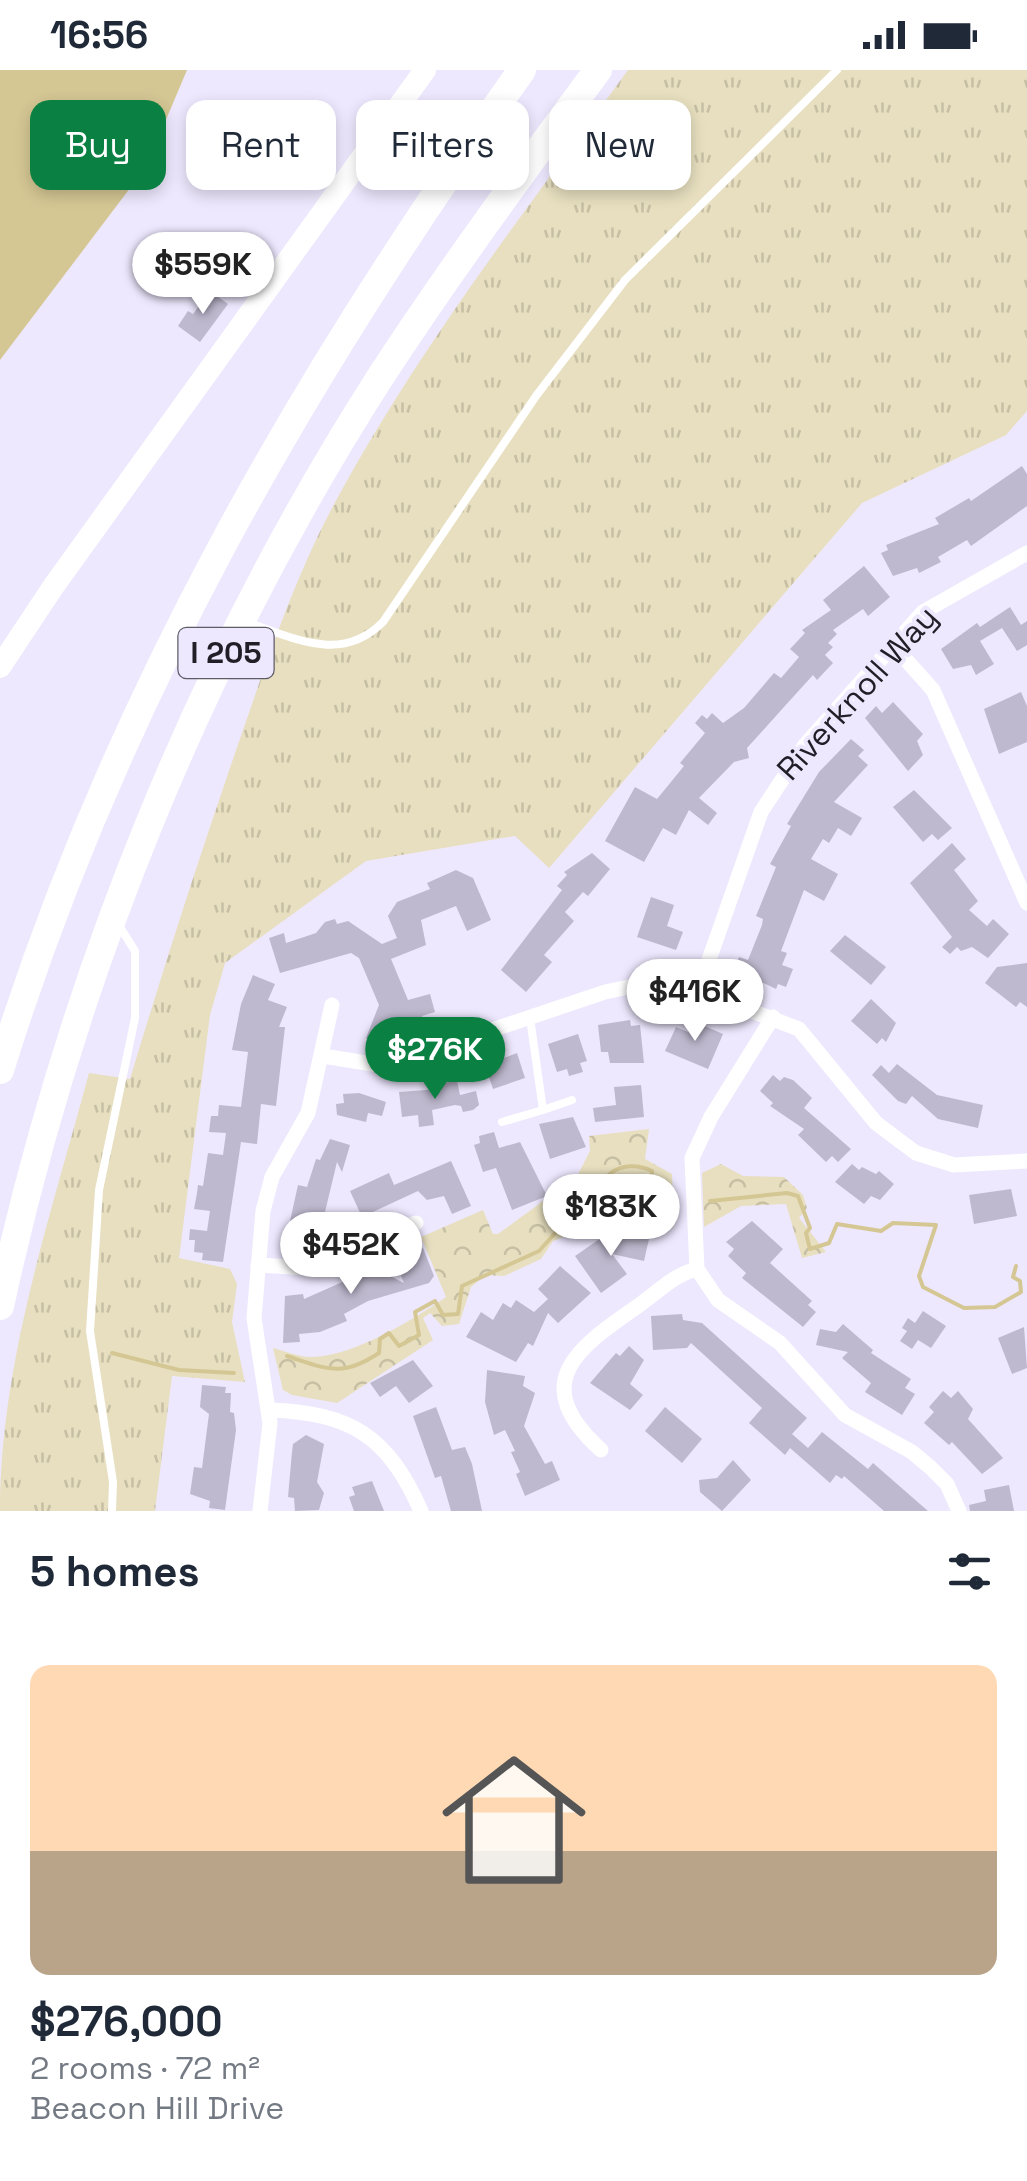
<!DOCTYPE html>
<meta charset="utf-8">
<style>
:root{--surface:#fff;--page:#f6f6f7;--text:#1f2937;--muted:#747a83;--line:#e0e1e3;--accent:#0b8043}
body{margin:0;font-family:"Space Grotesk",sans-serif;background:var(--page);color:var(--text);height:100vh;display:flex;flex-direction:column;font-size:38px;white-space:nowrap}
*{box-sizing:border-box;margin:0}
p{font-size:32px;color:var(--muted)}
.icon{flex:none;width:55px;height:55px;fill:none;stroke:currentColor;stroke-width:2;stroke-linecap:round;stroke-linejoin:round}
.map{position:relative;height:1441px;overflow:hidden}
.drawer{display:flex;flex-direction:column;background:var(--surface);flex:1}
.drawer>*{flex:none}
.guide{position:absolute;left:30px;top:30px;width:968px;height:90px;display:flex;gap:20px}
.price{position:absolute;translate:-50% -85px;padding:0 22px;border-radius:35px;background:#fff;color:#222;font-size:32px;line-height:65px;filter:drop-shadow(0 2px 5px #0008)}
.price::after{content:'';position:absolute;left:50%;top:60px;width:30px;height:22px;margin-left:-15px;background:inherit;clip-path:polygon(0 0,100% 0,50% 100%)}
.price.active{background:var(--accent);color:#fff}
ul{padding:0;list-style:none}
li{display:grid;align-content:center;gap:20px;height:530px;padding:0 30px}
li+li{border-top:2px solid var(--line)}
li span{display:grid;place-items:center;height:310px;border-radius:20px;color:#555}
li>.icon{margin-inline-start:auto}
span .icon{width:180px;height:180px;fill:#fffc;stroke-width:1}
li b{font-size:42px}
h2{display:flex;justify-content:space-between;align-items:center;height:120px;padding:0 30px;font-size:42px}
.pill{padding:0 35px;border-radius:20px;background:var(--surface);box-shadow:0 5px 15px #0003;font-size:35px;line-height:90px}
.pill.active{background:var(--accent);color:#fff}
.status{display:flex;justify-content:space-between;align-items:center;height:70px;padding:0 50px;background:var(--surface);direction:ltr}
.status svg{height:28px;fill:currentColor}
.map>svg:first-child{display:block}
.grass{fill:url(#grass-tufts)}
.forest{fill:url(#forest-crowns)}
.water{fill:#d5c794}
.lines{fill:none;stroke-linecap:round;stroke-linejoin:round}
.stream{stroke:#d5c794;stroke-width:4}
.building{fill:#bfb9cf}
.lane{stroke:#fff;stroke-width:8}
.street{stroke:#fff;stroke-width:15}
.secondary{stroke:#fff;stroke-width:22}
.highway{stroke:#fff;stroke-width:28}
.labels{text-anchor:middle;stroke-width:8;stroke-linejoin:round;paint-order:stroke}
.shield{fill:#eee8fe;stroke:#5e5b67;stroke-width:2.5}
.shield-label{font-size:30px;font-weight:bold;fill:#201e26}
.street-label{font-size:32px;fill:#201e26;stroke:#eee8fe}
</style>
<div class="status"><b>16:56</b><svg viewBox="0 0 49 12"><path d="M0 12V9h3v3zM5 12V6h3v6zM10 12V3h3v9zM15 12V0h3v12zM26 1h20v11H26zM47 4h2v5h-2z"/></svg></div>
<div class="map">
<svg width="1027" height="1441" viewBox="0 0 1027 1441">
<defs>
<pattern id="grass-tufts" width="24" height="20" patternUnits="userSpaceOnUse" patternTransform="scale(2.5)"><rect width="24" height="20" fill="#e7dfbf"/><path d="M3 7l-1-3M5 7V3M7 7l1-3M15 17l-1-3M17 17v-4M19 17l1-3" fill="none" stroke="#c6bfa4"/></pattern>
<pattern id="forest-crowns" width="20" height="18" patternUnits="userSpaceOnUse" patternTransform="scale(2.5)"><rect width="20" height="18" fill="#e7dfbf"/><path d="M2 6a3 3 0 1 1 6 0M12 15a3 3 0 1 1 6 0" fill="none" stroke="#c6bfa4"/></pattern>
</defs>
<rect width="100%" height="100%" fill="#eee8fe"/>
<path class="grass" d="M628 0H1027V341L1006 365 862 433 549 798 515 766 366 791 225 893 210 945 179 1188 230 1199 237 1214 232 1252 245 1312 172 1306 155 1441H0C0 1293 51 1145 89 1003L130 1009C165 893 202 778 242 663 270 582 297 501 339 425 421 275 527 139 628 0Z"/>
<g class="forest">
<path d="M649 1059 645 1089 672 1104 674 1157 654 1148 634 1106 626 1104 621 1114 608 1117 606 1151 553 1171 541 1189 504 1206 485 1205 471 1217 459 1254 442 1256 430 1243 423 1248 433 1270 337 1333 292 1325 283 1320 273 1278C285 1281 299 1287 311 1287 353 1287 414 1249 446 1227L421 1167 483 1140 493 1164H498L558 1120H570L590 1081 589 1066Z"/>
<polygon points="721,1094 743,1106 784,1107 803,1125 807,1138 799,1148 826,1182 802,1188 786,1134 741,1136 704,1157 702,1103"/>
</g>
<polygon class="water" points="0,0 187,0 146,97 0,290"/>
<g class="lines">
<g class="stream">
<polyline points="710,1131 787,1123 798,1126 810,1158 806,1163 810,1179 829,1173 837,1154 881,1161 893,1153 936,1155 919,1206 923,1217 964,1238 995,1237 1021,1222 1020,1211 1013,1207 1016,1196"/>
<polyline points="112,1283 179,1300 234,1303"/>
<path d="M287 1286C327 1299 341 1308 379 1283L380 1269 389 1263 399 1276 419 1265 415 1242 435 1231 443 1245 458 1244 462 1216 539 1181 558 1160 591 1154 602 1143C588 1108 622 1086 652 1101V1124L669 1135"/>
</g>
</g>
<g class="building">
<polygon points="210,221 228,234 200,272 178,256 188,241 193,244"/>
<polygon points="1022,396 1027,404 1027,436 971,476 967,470 938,487 941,492 919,503 917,498 893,506 881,483 888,480 886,475 939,454 935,448 969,428 971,431"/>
<polygon points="864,496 890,527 868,546 863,539 833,560 837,564 828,573 833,577 825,585 833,593 817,610 813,605 784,637 747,678 749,688 734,692 699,728 717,743 708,755 689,740 676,765 663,758 644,792 605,771 635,717 657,729 684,696 680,693 705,663 695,653 702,645 707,649 712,643 723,653 744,638 774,603 781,608 799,587 790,579 805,563 802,560 831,540 823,530"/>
<polygon points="1010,537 1021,555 1027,551 1027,575 1017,581 1002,558 980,571 994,594 976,605 971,595 953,599 941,579 977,553 980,557"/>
<polygon points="1021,622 1027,636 1027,672 999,684 984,639"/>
<polygon points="893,632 923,664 917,671 923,685 908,701 865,648 876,636 882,643"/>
<polygon points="851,669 864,680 858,686 868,695 834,732 862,748 851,766 838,758 829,773 823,769 811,789 838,804 824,831 804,820 781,881 787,883 782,895 793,899 786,917 778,914 776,919 734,899 739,887 748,890 762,855 763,849 756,846 776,797 770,794 791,756 787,754 819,702"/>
<polygon points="914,720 952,758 938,770 932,764 923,772 893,737"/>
<polygon points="952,773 966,789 954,800 978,831 969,840 987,856 993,849 1009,864 988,888 972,877 961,881 957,877 950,884 942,877 952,867 910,813"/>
<polygon points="592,783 610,799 588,826 583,822 565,842 574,851 544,885 552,892 526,922 501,900 562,820 557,816 567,805 564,802"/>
<polygon points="456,800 473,808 491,850 467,861 456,836 421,850 426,875 391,889 408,930 430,924 435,942 422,946 425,953 376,974 366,968 379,935 359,888 351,883 280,903 269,868 284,863 286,873 316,863 325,852 335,849 337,854 348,851 382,874 397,868 388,846 397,832 430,819 427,813"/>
<polygon points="651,827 674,835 667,856 683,862 676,880 637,867"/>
<polygon points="845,865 886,897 871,915 830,881"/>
<polygon points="1027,893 1027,937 1020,932 1016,937 985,913 997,897"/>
<polygon points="253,905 275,914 268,930 287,937 279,957 285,957 276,1036 261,1034 257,1074 241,1072 223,1192 202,1190 203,1183 194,1182 195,1170 189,1170 190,1159 207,1161 210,1141 194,1139 197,1123 198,1115 203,1116 208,1083 223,1085 226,1063 209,1062 211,1046 218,1046 219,1035 241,1037 248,982 232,980 241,934"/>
<polygon points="871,929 896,953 886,972 882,968 877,974 851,951"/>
<polygon points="630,950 631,956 640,955 644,993 610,993 608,982 601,982 598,955"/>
<polygon points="693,951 723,964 708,999 665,981 676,957 688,962"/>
<polygon points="578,964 587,991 580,993 583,1002 569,1006 567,999 557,1002 548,974"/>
<polygon points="517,983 525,1008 493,1019 485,995"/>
<polygon points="897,994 937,1025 983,1035 978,1058 938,1049 912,1026 906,1034 898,1031 872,1005 881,995 889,1003"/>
<polygon points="773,1005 780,1011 784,1007 793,1010 806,1022 812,1028 804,1038 851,1079 838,1092 832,1086 826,1092 798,1065 804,1059 770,1036 773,1033 760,1021"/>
<polygon points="457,1011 460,1025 476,1021 479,1035 473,1040 463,1042 461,1036 455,1035 432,1040 434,1055 419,1057 418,1045 402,1047 399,1022 440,1019 438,1014"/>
<polygon points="641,1015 644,1047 595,1052 593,1038 616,1035 614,1017"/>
<polygon points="359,1023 386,1032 382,1046 368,1043 366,1052 337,1045 336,1034 344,1033 343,1024"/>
<polygon points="573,1047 586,1077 550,1089 539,1054"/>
<polygon points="494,1062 499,1078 520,1072 547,1126 512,1140 496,1098 483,1102 474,1075 480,1073 479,1066"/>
<polygon points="330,1069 350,1075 342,1102 337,1092 325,1142 332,1144 329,1154 318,1151 316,1162 309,1165 288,1160 298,1115 307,1117 316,1089 320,1090"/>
<polygon points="451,1091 471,1136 452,1144 444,1126 427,1130 418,1121 362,1147 350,1121 389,1103 394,1115"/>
<polygon points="852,1094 859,1100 862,1097 876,1104 879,1101 894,1114 880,1130 871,1126 864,1134 835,1112"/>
<polygon points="1011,1119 1017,1146 974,1154 969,1125"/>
<polygon points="752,1151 783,1179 770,1193 812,1231 808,1235 816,1242 803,1257 742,1208 746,1203 728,1186 734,1179 726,1172"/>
<polygon points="623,1163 649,1169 644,1191 612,1184 627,1204 601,1223 575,1186 601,1168 606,1175"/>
<polygon points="423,1178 434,1206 429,1213 368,1231 344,1244 347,1251 320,1262 299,1264 300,1272 283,1273 285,1226 303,1224 304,1229 374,1198 404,1213 396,1194 403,1191 401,1186"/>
<polygon points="560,1196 591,1223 558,1253 548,1243 533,1276 528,1273 516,1292 466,1267 481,1242 493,1250 503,1233 511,1238 516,1230 534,1242 548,1229 538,1219"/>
<polygon points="923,1241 946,1256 931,1278 918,1270 912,1279 900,1271 907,1261 902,1258 908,1248 915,1253"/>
<polygon points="682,1244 683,1250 702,1253 807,1348 792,1364 808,1378 822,1362 868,1399 873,1393 928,1441 884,1441 844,1406 842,1409 836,1405 830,1413 790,1378 785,1385 749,1353 762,1338 691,1273 687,1278 653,1280 651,1246"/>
<polygon points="843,1254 873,1280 871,1283 911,1309 905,1318 915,1324 902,1345 865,1322 871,1313 842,1288 848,1282 816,1275 820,1259 836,1262"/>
<polygon points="1024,1257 1027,1298 1012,1304 998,1268"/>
<polygon points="629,1276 644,1290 630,1314 643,1325 630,1340 590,1313 616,1283 620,1286"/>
<polygon points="413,1290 433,1316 409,1333 396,1316 380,1327 370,1313"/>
<polygon points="487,1300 525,1306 523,1316 535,1323 524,1356 545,1394 552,1391 560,1410 525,1426 516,1404 520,1402 511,1382 515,1381 505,1360 494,1365 485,1332"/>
<polygon points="202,1315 226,1317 225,1323 231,1323 230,1342 234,1343 236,1360 225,1440 209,1438 210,1431 190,1424 194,1397 202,1398 209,1344 200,1337"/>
<polygon points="943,1321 951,1328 958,1321 973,1339 968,1349 1003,1388 982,1404 952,1372 949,1375 924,1353 934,1342 929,1337"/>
<polygon points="436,1337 452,1380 465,1377 472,1394 482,1441 451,1441 441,1406 435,1408 413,1346"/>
<polygon points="665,1337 702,1369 682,1393 645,1361"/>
<polygon points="306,1365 324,1374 317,1412 324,1423 319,1440 295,1441 294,1428 288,1427 292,1382 293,1374"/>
<polygon points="733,1390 751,1410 722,1441 700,1422 699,1410 717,1408"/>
<polygon points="372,1411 384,1441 354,1441 349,1427 355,1425 352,1417"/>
<polygon points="1009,1415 1014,1441 970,1441 969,1435 986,1431 984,1420"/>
</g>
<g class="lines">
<g class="lane">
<path d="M246 552C295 568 341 594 383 552L536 326 625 210 837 0"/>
<polyline points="543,1040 572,1030"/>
<polyline points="502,1052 543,1040 530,948"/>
<polyline points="112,1441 113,1412 90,1261 99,1120 135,948 135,881 118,854"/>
</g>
<g class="street">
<polyline points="892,574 933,620 1027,833"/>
<polyline points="698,921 761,742 805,675 923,542 1027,483"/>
<polyline points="773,947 711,1047 692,1088 697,1199 718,1230 780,1273 845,1345 912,1382 931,1398 947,1414 959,1441"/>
<polyline points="323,986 385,996 605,922 657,911 712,926 799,959 876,1053 916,1083 954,1095 1027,1091"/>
<polyline points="258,1195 310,1198 416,1153"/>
<path d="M270 1340C351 1343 388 1366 421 1441"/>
<path d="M601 1380C527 1313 577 1278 638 1236 658 1222 673 1205 697 1199"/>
<polyline points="260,1441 270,1353 254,1248 263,1141 272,1107 308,1043 332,935"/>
</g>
<polyline class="secondary" points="0,597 53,517 425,0"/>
<g class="highway">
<path d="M0 1000C113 635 301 309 522 0"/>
<path d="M0 1236C71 909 198 592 379 309 448 203 523 101 598 0"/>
</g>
</g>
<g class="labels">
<rect class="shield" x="178.5" y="558" width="95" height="50" rx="8"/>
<g class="shield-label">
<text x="226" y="593">I 205</text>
</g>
<g class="street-label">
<text transform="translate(857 623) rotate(-48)" y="11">Riverknoll Way</text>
</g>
</g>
</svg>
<b class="price" style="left:203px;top:247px">$559K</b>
<b class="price" style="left:695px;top:974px">$416K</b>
<b class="price active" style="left:435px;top:1032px">$276K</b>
<b class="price" style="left:611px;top:1189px">$183K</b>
<b class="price" style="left:351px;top:1227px">$452K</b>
<div class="guide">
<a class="pill active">Buy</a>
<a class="pill">Rent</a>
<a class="pill">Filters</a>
<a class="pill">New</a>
</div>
</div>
<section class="drawer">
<h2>5 homes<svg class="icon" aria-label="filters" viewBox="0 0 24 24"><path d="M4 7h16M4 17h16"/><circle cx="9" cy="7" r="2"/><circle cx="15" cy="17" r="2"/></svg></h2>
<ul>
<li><span style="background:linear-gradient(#ffd9b3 60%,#b9a48a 0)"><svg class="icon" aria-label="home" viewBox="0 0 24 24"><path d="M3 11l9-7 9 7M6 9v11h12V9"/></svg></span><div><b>$276,000</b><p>2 rooms · 72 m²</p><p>Beacon Hill Drive</p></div></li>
</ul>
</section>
